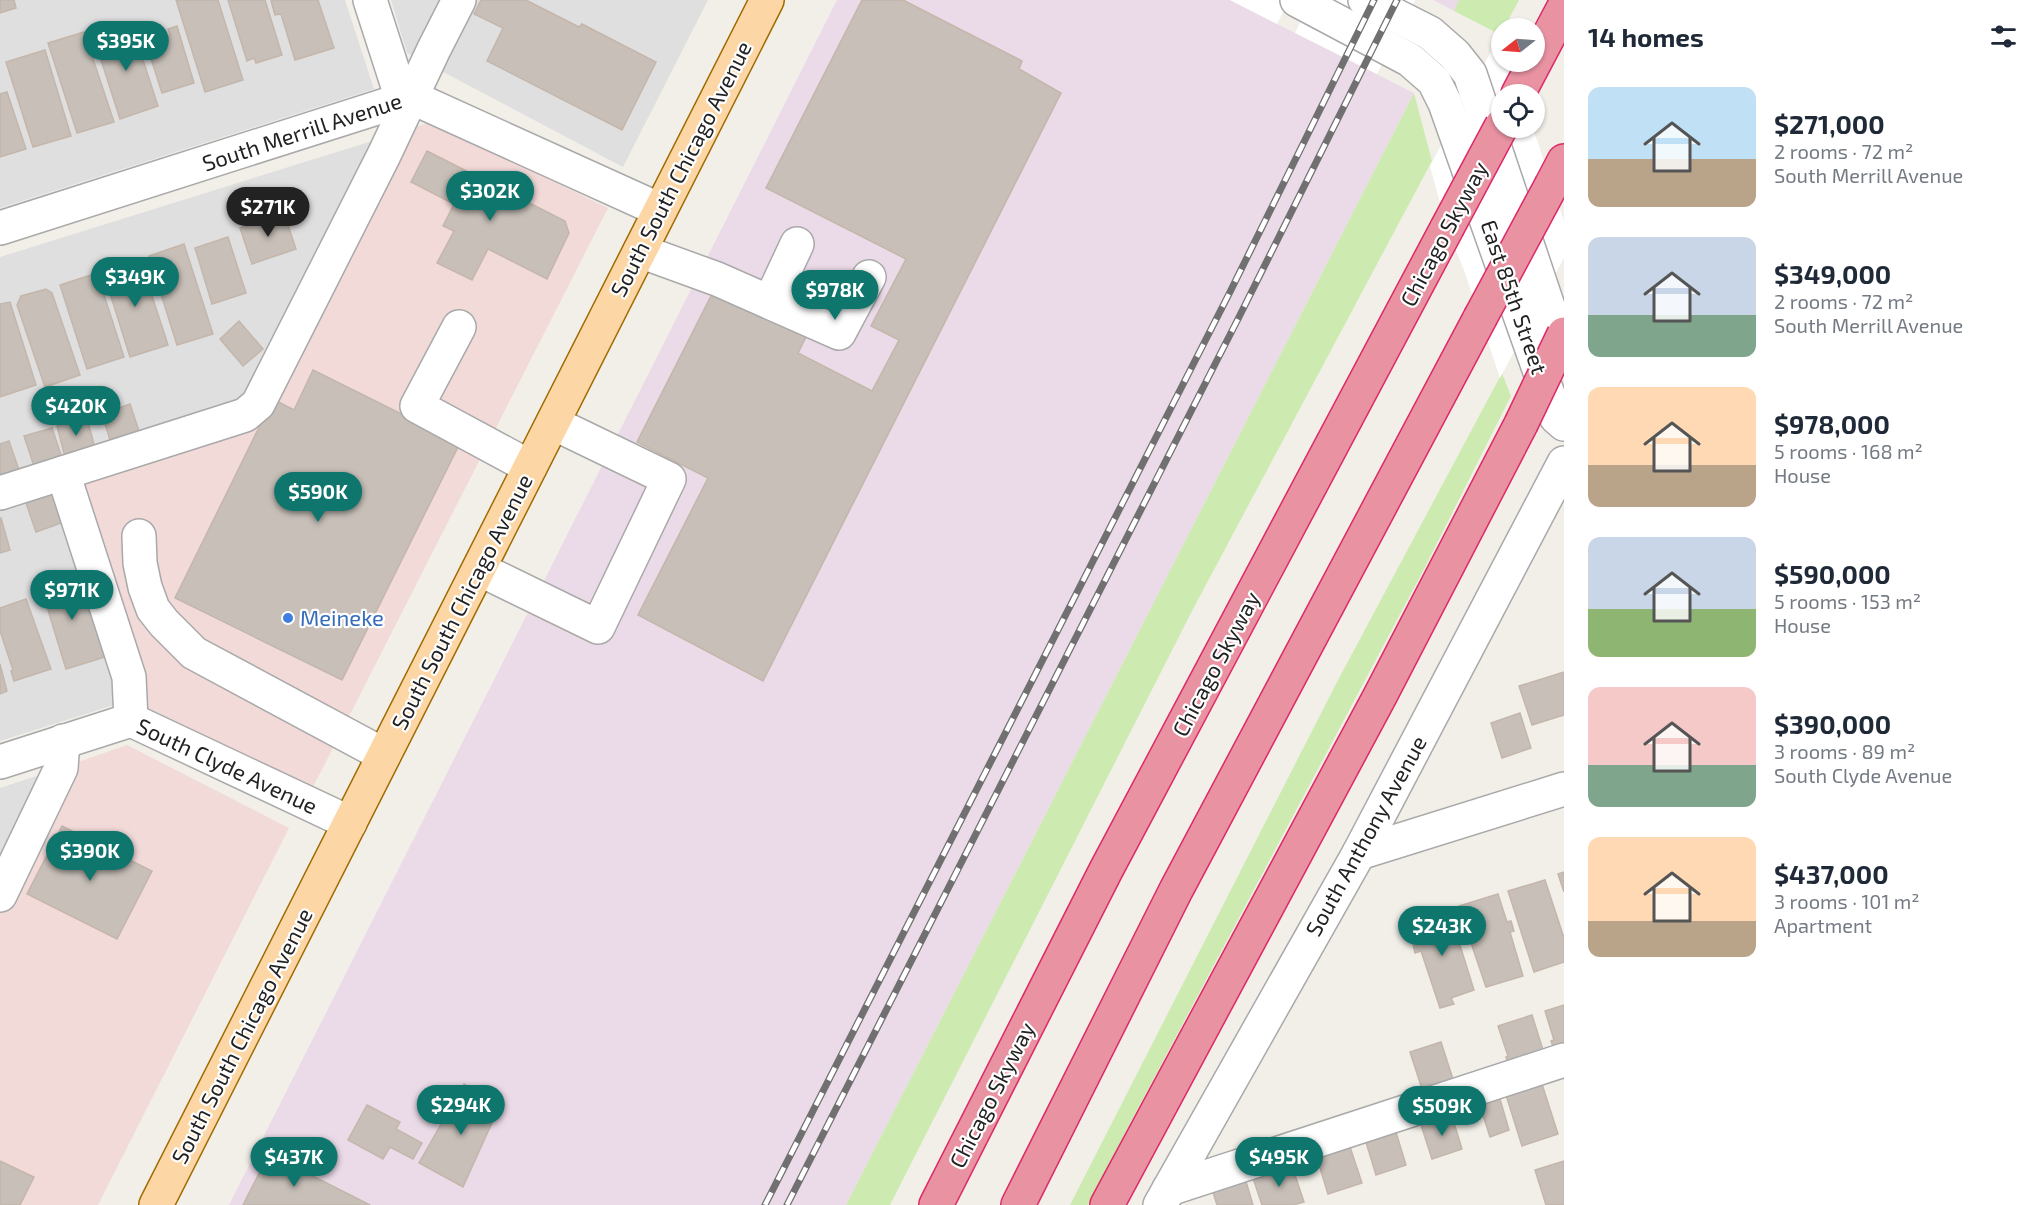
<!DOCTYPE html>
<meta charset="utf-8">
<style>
:root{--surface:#fff;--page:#f2f2f3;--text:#1f2937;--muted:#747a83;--accent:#0f766e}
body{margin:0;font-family:"Exo 2",sans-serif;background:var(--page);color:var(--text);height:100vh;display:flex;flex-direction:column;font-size:22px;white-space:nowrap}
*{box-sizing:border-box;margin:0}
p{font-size:20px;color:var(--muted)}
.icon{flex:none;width:33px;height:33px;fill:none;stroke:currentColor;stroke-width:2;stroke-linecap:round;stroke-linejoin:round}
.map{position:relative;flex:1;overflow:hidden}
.side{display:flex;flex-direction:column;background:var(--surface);width:480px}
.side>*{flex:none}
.needle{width:39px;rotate:253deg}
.fabs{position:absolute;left:1491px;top:18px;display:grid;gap:12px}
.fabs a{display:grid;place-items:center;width:54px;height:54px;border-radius:50%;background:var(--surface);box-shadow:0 2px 4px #0004;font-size:30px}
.price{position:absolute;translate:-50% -51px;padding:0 14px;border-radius:21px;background:var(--accent);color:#fff;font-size:20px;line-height:39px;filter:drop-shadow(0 2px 3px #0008)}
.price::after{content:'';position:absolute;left:50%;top:36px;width:18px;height:14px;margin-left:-9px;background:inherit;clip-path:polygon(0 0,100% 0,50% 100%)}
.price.on{background:#222;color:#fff}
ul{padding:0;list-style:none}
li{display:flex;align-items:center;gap:18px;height:150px;padding:0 24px}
li span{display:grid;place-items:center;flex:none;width:168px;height:120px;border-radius:12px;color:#555}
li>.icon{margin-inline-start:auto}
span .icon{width:72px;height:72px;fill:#fffc;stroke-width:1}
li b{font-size:26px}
h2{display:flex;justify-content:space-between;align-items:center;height:72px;padding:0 24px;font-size:26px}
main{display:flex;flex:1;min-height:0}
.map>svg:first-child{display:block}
.residential{fill:#e0dfdf}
.commercial{fill:#f2dad9}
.industrial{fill:#ebdbe8}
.grass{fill:#cdebb0}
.pier{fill:#fff}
.building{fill:#c7bfb8;stroke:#c4b6ab;stroke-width:1.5}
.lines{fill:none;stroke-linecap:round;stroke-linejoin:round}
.minor-casing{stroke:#a9a9a9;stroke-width:36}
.major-casing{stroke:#a06b00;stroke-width:36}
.highway-casing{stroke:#dc2a67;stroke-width:36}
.minor{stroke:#fff;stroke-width:33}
.major{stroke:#fcd6a4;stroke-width:33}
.highway{stroke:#e892a2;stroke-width:33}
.rail-casing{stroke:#707070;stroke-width:7}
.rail{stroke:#fff;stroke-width:4.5;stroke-dasharray:14;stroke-linecap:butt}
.highway-bridge-casing{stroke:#dc2a67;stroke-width:36;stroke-linecap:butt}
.highway-bridge{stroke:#e892a2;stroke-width:33}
.shop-dot{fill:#3f7fe0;stroke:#fff;stroke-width:2}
.labels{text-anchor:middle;stroke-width:4.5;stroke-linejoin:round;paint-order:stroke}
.street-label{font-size:22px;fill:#222;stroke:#fff}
.shop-label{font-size:22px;fill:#366cbe;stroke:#fff;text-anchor:start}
</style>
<main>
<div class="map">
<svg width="1564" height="1205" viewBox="0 0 1564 1205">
<rect width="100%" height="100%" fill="#f2efe9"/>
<g class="residential">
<polygon points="0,0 345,0 374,89 0,208"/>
<polygon points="391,0 708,0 623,167 407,53"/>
<polygon points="385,137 130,700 0,741 0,257"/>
<polygon points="61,768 0,895 0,788"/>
</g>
<g class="commercial">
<polygon points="431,122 608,208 311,791 130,700 63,473 245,415 385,137"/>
<polygon points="127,745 289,828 98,1205 0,1205 0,895 61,768"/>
</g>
<g class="industrial">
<polygon points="837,0 1230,0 1414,93 846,1205 229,1205"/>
<polygon points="1433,0 1459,0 1454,11"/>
</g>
<g class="grass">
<polygon points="1459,0 1519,0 1504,28 1502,28 1501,35 1454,11"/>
<polygon points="1414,93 1432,161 1192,611 890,1205 846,1205"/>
<polygon points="1502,373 1511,396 1423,571 1128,1127 1088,1205 1070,1205 1337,682"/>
</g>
<g class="pier">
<polygon points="1230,0 1289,0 1277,24"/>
<polygon points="1311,0 1415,0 1377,74 1295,33"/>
<polygon points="1501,33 1502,62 1512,62 1523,94 1502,94 1502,128 1533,128 1564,221 1564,258 1500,378 1465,273 1447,228 1430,166"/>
</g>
<g class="building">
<polygon points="0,0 14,0 16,8 0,13"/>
<polygon points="176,0 218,0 243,80 205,92"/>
<polygon points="228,0 265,0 282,55 256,63 254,58 247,61"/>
<polygon points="275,0 318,0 334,48 295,60 281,14 275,15 271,1"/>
<polygon points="481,0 526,0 579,27 582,24 656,62 622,130 487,61 503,28 474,14"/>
<polygon points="862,0 903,0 1022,61 1019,69 1061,93 763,681 638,615 708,478 637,442 715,288 807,335 798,353 872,391 899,340 871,326 906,259 766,188"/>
<polygon points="132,26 158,106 120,119 94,38"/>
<polygon points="177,26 194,83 162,93 146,43 170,35 168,29"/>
<polygon points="84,32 114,122 77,133 48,43"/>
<polygon points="45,50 71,136 33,147 6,62"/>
<polygon points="7,92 26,149 0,157 0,94"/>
<polygon points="427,151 565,221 569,233 547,279 488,249 472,280 437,263 454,231 443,226 454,204 411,182"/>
<polygon points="284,213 296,249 252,264 240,228"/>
<polygon points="228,237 246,293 212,304 195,248"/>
<polygon points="184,244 213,334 177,345 149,256"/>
<polygon points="140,259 168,345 130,357 103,271"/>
<polygon points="97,273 124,357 87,369 60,285"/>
<polygon points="46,289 52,293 80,375 45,387 17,305 21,296"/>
<polygon points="10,302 36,385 0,397 0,304"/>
<polygon points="239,321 263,349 243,366 220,339"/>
<polygon points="313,370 460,443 342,680 175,598 273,399 294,410"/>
<polygon points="130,404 140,434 111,443 102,414"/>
<polygon points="87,418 95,448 65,457 57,426"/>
<polygon points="52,428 62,458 34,466 24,436"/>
<polygon points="9,441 19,470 0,477 0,444"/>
<polygon points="55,493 64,522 36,532 26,503"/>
<polygon points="1,518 10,550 0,553 0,519"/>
<polygon points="77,572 105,657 66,669 40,584"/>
<polygon points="26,599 51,669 14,681 11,671 13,670 0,631 0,608"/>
<polygon points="0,664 7,691 0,694"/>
<polygon points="1564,672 1564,715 1532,725 1519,686"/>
<polygon points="1520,713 1531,748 1502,758 1491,723"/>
<polygon points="62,826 152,871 117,939 27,894"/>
<polygon points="1564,872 1564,892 1558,874"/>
<polygon points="1545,880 1564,938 1564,962 1534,972 1508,891"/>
<polygon points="1498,894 1507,922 1511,921 1514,931 1510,932 1523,976 1486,987 1469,937 1463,939 1461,929 1465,928 1459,906"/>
<polygon points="1449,910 1474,990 1451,998 1454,1004 1440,1008 1421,951 1415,953 1413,944 1417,943 1410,923"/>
<polygon points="1564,1005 1564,1045 1554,1049 1551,1041 1554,1040 1545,1011"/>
<polygon points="1532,1015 1544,1053 1508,1065 1506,1057 1508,1056 1498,1026"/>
<polygon points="1441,1042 1453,1079 1422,1089 1410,1052"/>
<polygon points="464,1084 500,1105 463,1187 419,1163"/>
<polygon points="1542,1084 1558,1134 1522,1146 1506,1095"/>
<polygon points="1500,1099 1509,1130 1490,1137 1480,1106"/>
<polygon points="367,1105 400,1122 396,1129 422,1143 413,1159 390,1147 383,1159 348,1140"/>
<polygon points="1452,1116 1462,1149 1432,1159 1421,1125"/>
<polygon points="1395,1129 1406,1165 1376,1175 1365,1139"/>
<polygon points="1349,1144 1362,1183 1328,1194 1316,1155"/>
<polygon points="269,1154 370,1205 243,1205"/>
<polygon points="0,1161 34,1177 20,1205 0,1205"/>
<polygon points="1564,1161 1564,1205 1546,1205 1535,1170"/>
<polygon points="1292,1166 1304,1202 1293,1205 1262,1205 1253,1178"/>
<polygon points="1245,1178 1253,1205 1217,1205 1212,1189"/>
</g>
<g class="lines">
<defs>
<g id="minor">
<polyline points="370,0 402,99"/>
<polyline points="1297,0 1410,60 1434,81 1445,103 1556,417 1564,424"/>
<polyline points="1365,0 1430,33 1455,55 1470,74 1564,354"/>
<polyline points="0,228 411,97 660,210"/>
<polyline points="640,251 717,279 839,333 869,277"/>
<polyline points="770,302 797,244"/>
<polyline points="459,327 417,406 530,467"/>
<polyline points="63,473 129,677 131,720"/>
<polyline points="0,493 245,415 258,404 384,155 434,49 459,0"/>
<polyline points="139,536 140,563 145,587 153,609 164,623 194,653 384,755"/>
<polyline points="479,569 598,627 669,479 553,423"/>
<polyline points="0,762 131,720 350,823"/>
<polyline points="1359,853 1564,789"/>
<polyline points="0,895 61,768 63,741"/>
<polyline points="1169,1189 1564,1060"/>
<polyline points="1160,1205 1359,853 1564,463"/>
</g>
<polyline id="major" points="156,1205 767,0"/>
<g id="highway">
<polyline points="1518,94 1564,7"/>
<polyline points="1552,184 1564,161"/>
<polyline points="936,1205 1106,870 1447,228"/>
<polyline points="1018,1205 1176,890 1480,318"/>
<polyline points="1107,1205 1380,696 1521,424"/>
</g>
</defs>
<use href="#minor" class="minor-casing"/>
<use href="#major" class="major-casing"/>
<use href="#highway" class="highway-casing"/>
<use href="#minor" class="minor"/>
<use href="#major" class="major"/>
<use href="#highway" class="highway"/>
<defs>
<g id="rail">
<polyline points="765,1205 1229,294 1374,0"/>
<polyline points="787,1205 1238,319 1397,0"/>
</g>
</defs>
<use href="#rail" class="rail-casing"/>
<use href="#rail" class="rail"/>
<defs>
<g id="highway-bridge">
<polyline points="1447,228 1502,125"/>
<polyline points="1480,318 1552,184"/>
<polyline points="1521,424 1564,334"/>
</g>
</defs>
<use href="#highway-bridge" class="highway-bridge-casing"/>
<use href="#highway-bridge" class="highway-bridge"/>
</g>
<circle class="shop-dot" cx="288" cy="618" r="6"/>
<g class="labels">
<g class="street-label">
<text transform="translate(302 132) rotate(-18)" y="8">South Merrill Avenue</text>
<text transform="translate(681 169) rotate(-63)" y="8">South South Chicago Avenue</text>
<text transform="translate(1444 234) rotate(-62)" y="8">Chicago Skyway</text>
<text transform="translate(1514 297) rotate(71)" y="8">East 85th Street</text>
<text transform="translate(462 602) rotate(-63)" y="8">South South Chicago Avenue</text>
<text transform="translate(1216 664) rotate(-62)" y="8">Chicago Skyway</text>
<text transform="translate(227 766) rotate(25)" y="8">South Clyde Avenue</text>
<text transform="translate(1366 836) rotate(-61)" y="8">South Anthony Avenue</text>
<text transform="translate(242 1036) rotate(-63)" y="8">South South Chicago Avenue</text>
<text transform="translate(992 1095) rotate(-63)" y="8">Chicago Skyway</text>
</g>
<g class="shop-label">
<text x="300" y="626">Meineke</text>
</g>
</g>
</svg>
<div class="fabs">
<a><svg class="needle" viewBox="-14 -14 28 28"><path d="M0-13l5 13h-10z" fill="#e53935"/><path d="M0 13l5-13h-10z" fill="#747a83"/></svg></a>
<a><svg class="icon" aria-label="locate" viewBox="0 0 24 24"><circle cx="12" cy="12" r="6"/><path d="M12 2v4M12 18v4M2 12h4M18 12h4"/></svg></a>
</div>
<b class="price" style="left:126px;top:72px">$395K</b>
<b class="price" style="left:490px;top:222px">$302K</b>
<b class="price on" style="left:268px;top:238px">$271K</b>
<b class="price" style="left:135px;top:308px">$349K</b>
<b class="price" style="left:835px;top:321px">$978K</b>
<b class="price" style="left:76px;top:437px">$420K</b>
<b class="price" style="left:318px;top:523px">$590K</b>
<b class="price" style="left:72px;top:621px">$971K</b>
<b class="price" style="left:90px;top:882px">$390K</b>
<b class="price" style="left:1442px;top:957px">$243K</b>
<b class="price" style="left:461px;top:1136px">$294K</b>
<b class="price" style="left:1442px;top:1137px">$509K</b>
<b class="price" style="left:294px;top:1188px">$437K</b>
<b class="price" style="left:1279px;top:1188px">$495K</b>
</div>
<section class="side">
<h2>14 homes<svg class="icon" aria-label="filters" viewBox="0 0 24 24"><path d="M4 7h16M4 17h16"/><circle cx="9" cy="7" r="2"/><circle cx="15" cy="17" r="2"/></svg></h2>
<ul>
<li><span style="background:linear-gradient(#bfe0f5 60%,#b9a48a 0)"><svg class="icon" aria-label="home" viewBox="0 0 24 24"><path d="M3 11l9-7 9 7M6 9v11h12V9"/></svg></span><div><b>$271,000</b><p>2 rooms · 72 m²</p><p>South Merrill Avenue</p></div></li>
<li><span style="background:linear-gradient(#c9d6e8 65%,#7fa58c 0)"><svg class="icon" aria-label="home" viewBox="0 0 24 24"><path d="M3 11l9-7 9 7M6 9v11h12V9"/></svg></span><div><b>$349,000</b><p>2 rooms · 72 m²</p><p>South Merrill Avenue</p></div></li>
<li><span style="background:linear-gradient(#ffd9b3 65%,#b9a48a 0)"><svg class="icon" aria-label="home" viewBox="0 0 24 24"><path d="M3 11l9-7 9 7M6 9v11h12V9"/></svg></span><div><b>$978,000</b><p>5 rooms · 168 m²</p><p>House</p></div></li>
<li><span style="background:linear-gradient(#c9d6e8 60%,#8fb573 0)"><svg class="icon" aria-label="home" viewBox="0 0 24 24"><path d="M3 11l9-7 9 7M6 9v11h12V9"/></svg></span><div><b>$590,000</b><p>5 rooms · 153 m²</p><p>House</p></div></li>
<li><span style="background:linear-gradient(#f6c9c9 65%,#7fa58c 0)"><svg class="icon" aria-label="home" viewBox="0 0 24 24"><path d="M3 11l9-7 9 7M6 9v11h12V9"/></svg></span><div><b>$390,000</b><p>3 rooms · 89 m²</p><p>South Clyde Avenue</p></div></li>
<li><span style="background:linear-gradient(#ffd9b3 70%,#b9a48a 0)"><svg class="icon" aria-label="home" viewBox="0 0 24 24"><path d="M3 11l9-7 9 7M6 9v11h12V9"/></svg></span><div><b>$437,000</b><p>3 rooms · 101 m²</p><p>Apartment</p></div></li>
</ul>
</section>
</main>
